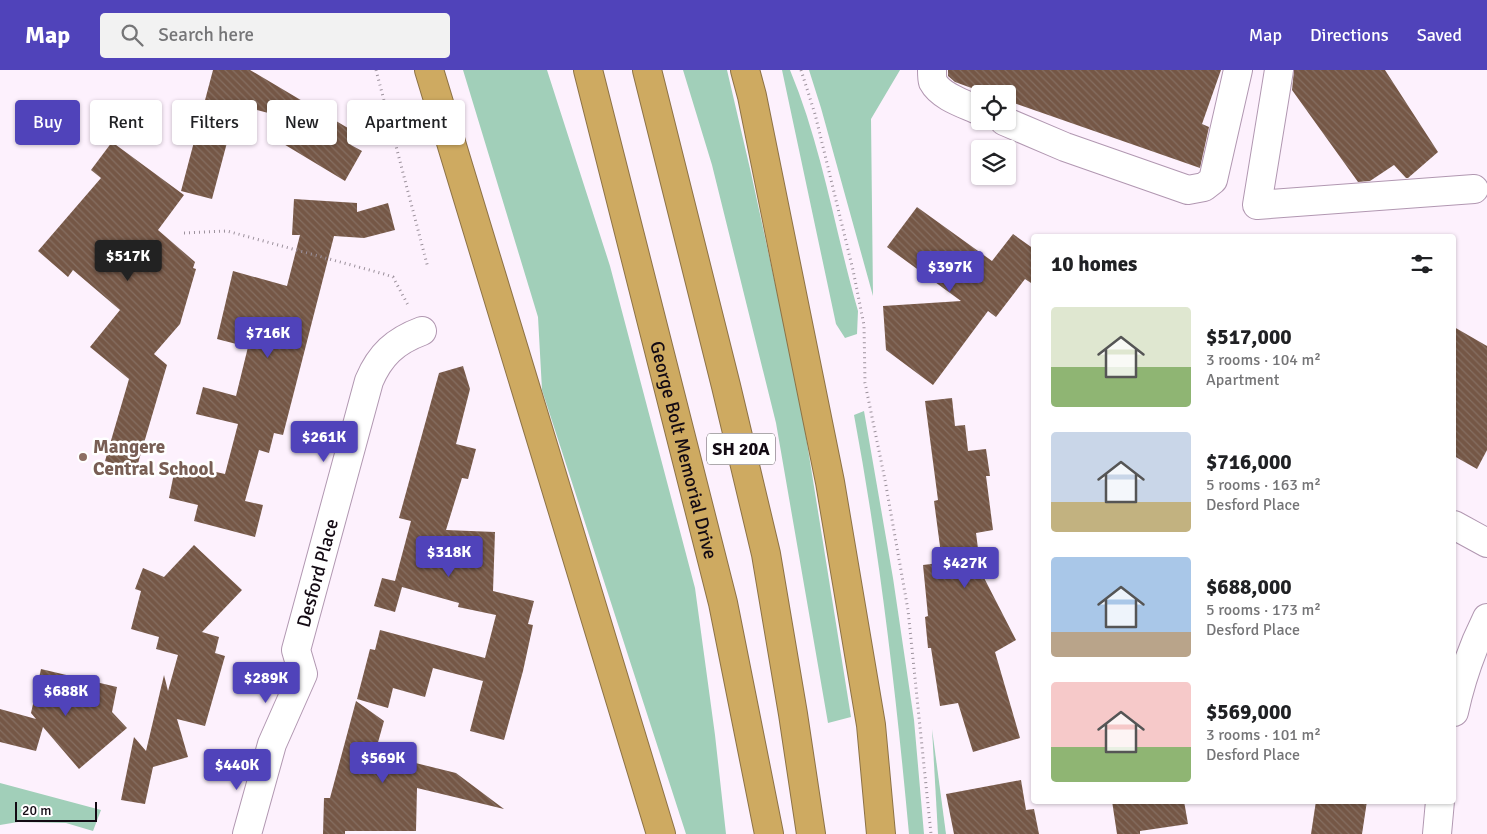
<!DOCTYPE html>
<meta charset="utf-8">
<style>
:root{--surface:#fff;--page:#f2f2f2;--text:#202124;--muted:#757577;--accent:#5043ba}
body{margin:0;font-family:Signika,sans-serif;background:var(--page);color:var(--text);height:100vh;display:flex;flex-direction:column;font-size:19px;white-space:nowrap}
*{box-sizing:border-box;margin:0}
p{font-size:16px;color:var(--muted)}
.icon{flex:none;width:28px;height:28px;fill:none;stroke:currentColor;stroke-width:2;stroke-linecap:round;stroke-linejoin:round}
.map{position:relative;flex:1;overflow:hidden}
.sheet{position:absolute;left:1031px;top:164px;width:425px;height:570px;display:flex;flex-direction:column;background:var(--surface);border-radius:5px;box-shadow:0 1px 4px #0004}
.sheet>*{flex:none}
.hud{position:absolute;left:15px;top:30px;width:475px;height:45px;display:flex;gap:10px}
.buttons{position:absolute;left:971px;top:15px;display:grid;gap:10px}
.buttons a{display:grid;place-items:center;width:45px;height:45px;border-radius:5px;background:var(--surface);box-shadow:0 1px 4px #0004;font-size:25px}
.scale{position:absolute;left:15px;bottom:12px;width:82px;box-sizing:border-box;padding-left:5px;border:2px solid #130a13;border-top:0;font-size:14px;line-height:18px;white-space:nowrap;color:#130a13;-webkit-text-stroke:4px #fff;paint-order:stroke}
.price{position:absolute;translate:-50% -42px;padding:0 11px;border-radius:5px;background:var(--accent);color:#fff;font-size:16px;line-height:32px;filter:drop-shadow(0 1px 2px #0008)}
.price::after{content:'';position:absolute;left:50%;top:30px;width:15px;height:11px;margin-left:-8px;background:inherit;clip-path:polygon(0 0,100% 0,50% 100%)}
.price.current{background:#222;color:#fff}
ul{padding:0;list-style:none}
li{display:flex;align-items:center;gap:15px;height:125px;padding:0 20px}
li span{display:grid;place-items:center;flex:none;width:140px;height:100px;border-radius:5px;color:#555}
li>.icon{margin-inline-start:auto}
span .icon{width:60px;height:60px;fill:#fffc;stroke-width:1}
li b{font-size:21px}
h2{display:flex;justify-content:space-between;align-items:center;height:60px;padding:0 20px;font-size:21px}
.chip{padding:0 18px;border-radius:5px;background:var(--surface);box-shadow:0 1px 4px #0004;font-size:18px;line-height:45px}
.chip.current{background:var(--accent);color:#fff}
header{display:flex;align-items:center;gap:30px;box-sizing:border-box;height:70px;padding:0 25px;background:var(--accent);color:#fff}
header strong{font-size:24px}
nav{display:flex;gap:28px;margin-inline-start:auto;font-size:18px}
.search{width:350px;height:45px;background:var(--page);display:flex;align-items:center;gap:12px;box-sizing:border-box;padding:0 18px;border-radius:5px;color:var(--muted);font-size:19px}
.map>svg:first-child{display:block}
.grass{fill:#a1cfb9}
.building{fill:url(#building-back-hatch)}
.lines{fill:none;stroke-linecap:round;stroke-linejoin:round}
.minor-casing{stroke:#b197b1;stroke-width:30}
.highway-casing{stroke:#8d7246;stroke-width:30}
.path{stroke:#9c919c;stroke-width:3;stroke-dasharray:1 4;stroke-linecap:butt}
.minor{stroke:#fff;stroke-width:28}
.highway{stroke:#ceaa61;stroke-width:28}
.education-dot{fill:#8d6e63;stroke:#fff;stroke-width:2}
.labels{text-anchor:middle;stroke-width:5;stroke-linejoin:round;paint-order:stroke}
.shield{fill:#fff;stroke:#5a545a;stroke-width:1}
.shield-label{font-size:18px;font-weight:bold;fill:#130a13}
.education-label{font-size:19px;font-weight:bold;fill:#785e54;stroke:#fff;text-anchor:start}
.street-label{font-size:19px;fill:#130a13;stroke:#fff}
</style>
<header>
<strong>Map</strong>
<div class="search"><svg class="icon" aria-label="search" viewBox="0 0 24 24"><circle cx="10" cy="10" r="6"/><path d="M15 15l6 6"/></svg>Search here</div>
<nav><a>Map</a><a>Directions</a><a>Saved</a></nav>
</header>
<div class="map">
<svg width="1487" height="764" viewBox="0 0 1487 764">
<defs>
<pattern id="building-back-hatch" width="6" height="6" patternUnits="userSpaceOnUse" patternTransform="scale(1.25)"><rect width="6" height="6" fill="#755746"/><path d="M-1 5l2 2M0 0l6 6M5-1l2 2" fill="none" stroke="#866f62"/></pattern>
</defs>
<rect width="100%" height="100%" fill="#fdf1fd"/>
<g class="grass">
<polygon points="463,0 547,0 610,196 695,518 715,665 726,764 686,764 542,320 538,247"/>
<polygon points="683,0 727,0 751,103 799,323 851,647 828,653 776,353 712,95"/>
<path d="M782 0H790C822 77 835 161 858 241L857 264 845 268 836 254Z"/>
<polygon points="809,0 900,0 871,49 873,226 821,38"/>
<path d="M864 341 893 508 914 650 924 764H909C896 623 880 484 854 345Z"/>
<polygon points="932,659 946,764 938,764"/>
<polygon points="0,713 101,740 93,761 66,753 18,752 0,755"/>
</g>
<g class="building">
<polygon points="213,0 250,0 358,64 351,75 362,81 345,111 272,67 280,46 237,35 212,129 181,121"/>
<polygon points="948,0 1221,0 1202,54 1209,57 1200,98 1008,31 1008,24 988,24 955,12 948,6"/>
<polygon points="1294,0 1385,0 1438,82 1408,108 1406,108 1394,95 1370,111 1358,112 1292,20"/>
<polygon points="112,72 184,125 158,160 195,192 193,198 196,199 180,254 154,284 167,295 136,400 105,391 129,309 90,277 120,240 73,200 68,207 38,181 101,108 91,100"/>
<polygon points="294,129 357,133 357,142 388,133 395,160 364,168 334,166 283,365 274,363 269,383 259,380 245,431 263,435 255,467 194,451 198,435 169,428 176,393 225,404 238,354 196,344 203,317 236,326 248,277 217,269 233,201 287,216 300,165 292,165"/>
<polygon points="917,137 992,191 1013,164 1034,179 1034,215 1025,209 996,247 988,241 933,315 886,280 883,236 961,231 887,177"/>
<polygon points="1454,257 1487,276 1487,380 1477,399 1454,386"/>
<polygon points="463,296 470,319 456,374 476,379 468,409 462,408 446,460 495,462 493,521 534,531 528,554 533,555 523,601 504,670 470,661 483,611 433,598 425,627 393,618 388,638 357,629 370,579 375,580 380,560 485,588 496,545 458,537 459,533 402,517 395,542 374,536 382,508 395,511 411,451 399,448 439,303"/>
<polygon points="952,328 955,356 965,355 968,381 986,379 990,406 986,406 993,460 976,463 981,502 1016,570 995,582 1020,668 973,682 958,633 940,636 931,578 928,578 925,547 928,546 923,495 939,493 937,485 941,484 934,431 938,430 925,331"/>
<polygon points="194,475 242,520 202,562 219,567 215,583 225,586 205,656 177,649 188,687 153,697 145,734 121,730 134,667 146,681 164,605 168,621 178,585 156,579 159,567 131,559 141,521 135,519 143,498 164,507"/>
<polygon points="41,599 117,617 112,642 127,658 79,699 43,657 36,681 0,672 0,639 36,649 31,643"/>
<polygon points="356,631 384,651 375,683 456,703 504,739 417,718 416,761 345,761 345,764 323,764 324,728 330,728"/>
<polygon points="1021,710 1026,740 1034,739 1039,764 954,764 946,724"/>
<polygon points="1112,731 1184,731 1188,754 1140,761 1140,764 1117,764"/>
<polygon points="1316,731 1367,731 1362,764 1311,764"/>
</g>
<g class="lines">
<defs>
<g id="minor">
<path d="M932 0C932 3 932 9 933 12 941 27 965 34 980 41"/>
<polyline points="1279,0 1257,135 1474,119"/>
<polyline points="1004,51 1065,77 1188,120 1204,117 1213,110 1238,0"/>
<polyline points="1454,455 1487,473"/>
<path d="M1454 642C1461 610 1472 578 1487 548"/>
<path id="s1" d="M247 764 272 674 303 604 296 580 369 311C380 285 395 271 422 261"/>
<polyline points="1437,764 1440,731"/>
</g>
<g id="highway">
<polyline points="429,0 661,764"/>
<path id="s2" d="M588 0 723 533 769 764"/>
<polyline points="647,0 726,316 766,484 793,644 811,764"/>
<polyline points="745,0 752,26 830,412 871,655 881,764"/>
</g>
</defs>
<use href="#minor" class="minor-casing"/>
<use href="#highway" class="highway-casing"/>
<g class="path">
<polyline points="376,0 428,198"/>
<polyline points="801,0 815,44 853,200 864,255 865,313 885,410 908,540 931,764"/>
<polyline points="184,163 227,161 384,204 393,207 409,237"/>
</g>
<use href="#minor" class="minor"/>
<use href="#highway" class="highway"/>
</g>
<circle class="education-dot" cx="83" cy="387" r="5"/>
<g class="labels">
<rect class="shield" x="707" y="363.5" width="68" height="31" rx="4"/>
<g class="shield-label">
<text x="741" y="385">SH 20A</text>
</g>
<g class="education-label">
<text x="93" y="383">Mangere<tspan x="93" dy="22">Central School</tspan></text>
</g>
<g class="street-label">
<text dy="7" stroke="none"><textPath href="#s2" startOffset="392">George Bolt Memorial Drive</textPath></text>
<text dy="7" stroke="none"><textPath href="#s1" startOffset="275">Desford Place</textPath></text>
</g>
</g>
</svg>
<div class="buttons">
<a><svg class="icon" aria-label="locate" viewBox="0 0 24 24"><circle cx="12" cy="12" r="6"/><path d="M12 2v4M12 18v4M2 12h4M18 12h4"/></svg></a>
<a><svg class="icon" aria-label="layers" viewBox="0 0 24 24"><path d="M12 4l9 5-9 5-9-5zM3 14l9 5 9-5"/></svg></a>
</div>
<div class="scale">20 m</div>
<b class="price current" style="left:128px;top:212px">$517K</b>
<b class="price" style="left:950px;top:223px">$397K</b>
<b class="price" style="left:268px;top:289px">$716K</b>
<b class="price" style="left:324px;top:393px">$261K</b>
<b class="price" style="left:449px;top:508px">$318K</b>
<b class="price" style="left:965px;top:519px">$427K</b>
<b class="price" style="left:266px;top:634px">$289K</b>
<b class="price" style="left:66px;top:647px">$688K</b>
<b class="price" style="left:383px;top:714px">$569K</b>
<b class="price" style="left:237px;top:721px">$440K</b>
<div class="hud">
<a class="chip current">Buy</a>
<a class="chip">Rent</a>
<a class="chip">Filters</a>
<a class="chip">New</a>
<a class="chip">Apartment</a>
</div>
<section class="sheet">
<h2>10 homes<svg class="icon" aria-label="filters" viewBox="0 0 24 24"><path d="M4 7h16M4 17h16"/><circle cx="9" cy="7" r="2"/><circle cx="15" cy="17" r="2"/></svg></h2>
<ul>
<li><span style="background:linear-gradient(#dfe7d0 60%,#8fb573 0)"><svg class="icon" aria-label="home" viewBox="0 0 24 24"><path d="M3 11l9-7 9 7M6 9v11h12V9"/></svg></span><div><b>$517,000</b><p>3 rooms · 104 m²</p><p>Apartment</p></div></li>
<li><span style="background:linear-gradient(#c9d6e8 70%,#c2b280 0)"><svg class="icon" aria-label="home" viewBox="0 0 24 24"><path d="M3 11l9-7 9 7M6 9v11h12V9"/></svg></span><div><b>$716,000</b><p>5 rooms · 163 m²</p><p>Desford Place</p></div></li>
<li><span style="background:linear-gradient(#a9c7e8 75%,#b9a48a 0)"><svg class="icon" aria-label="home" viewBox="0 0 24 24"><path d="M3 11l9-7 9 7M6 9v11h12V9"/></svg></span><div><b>$688,000</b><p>5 rooms · 173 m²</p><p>Desford Place</p></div></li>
<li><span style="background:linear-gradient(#f6c9c9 65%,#8fb573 0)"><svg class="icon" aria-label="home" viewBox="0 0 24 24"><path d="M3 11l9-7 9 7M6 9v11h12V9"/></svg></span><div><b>$569,000</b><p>3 rooms · 101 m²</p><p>Desford Place</p></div></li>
</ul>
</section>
</div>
